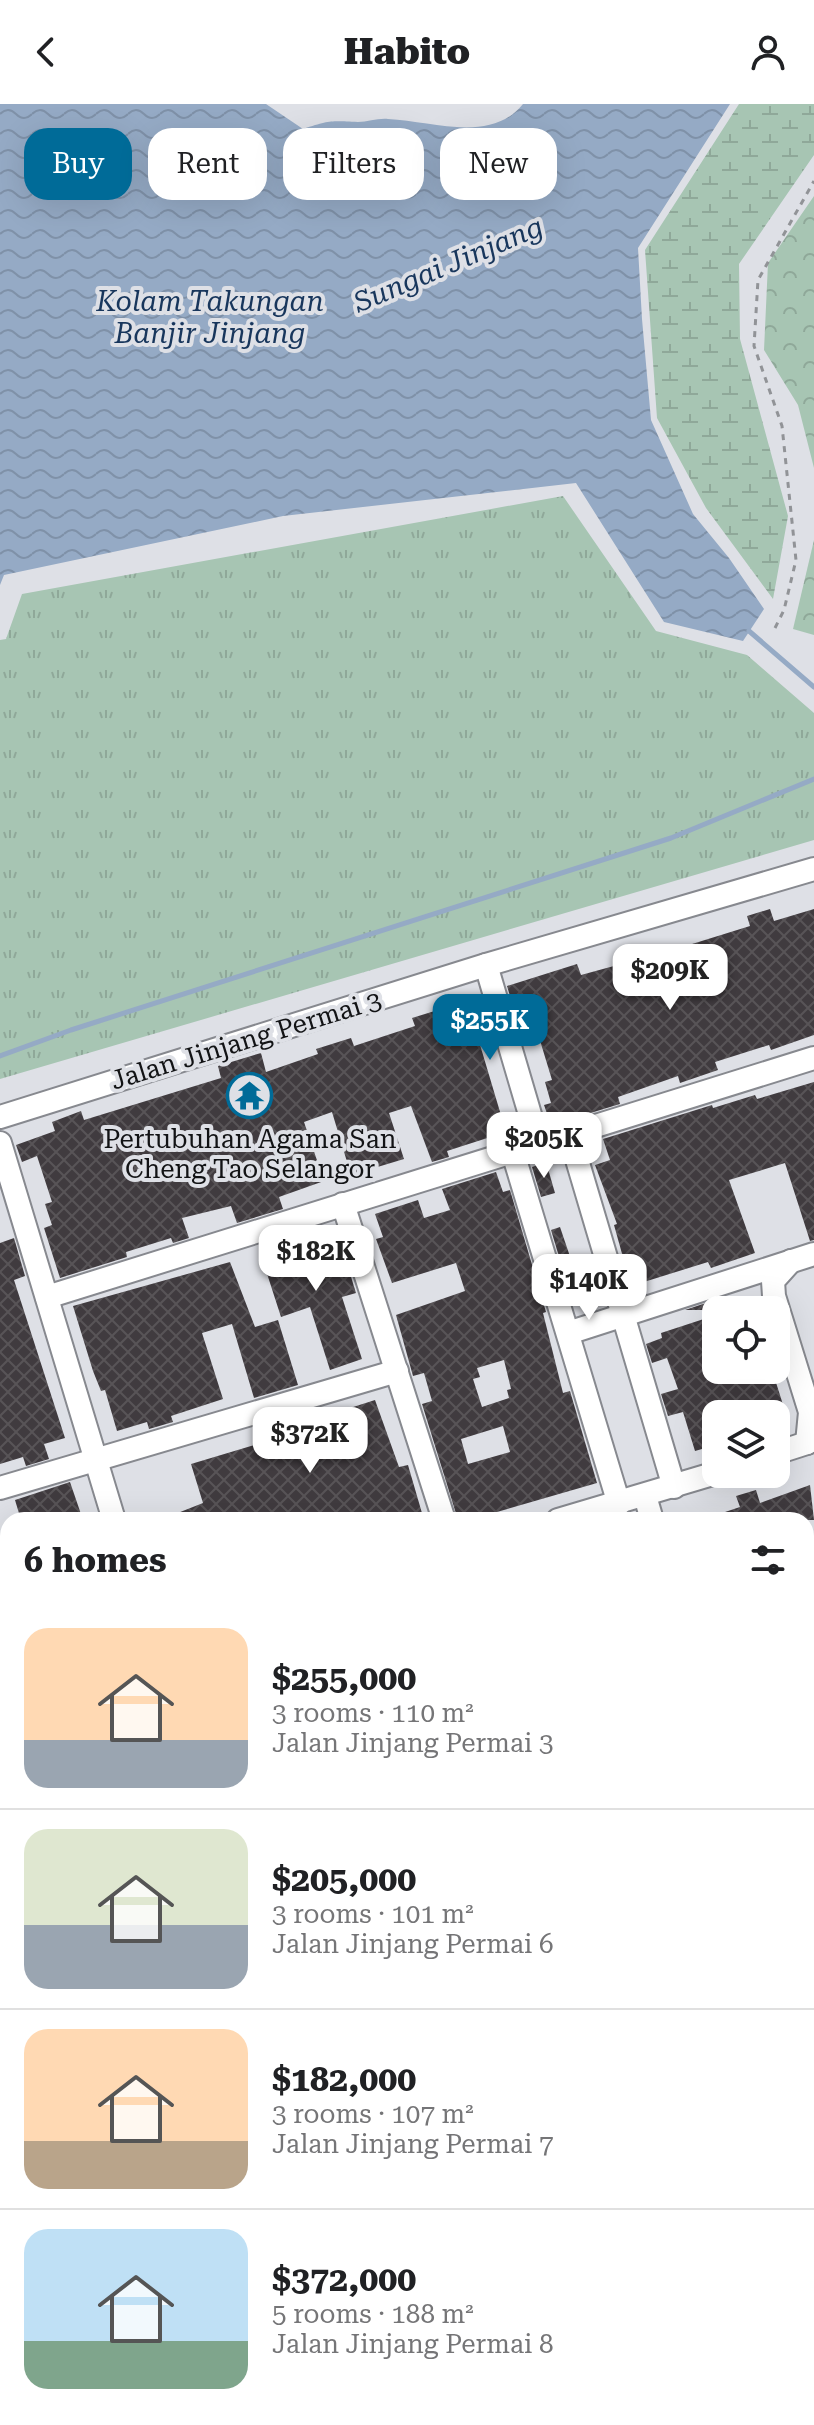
<!DOCTYPE html>
<meta charset="utf-8">
<style>
:root{--surface:#fff;--page:#f6f6f6;--text:#202124;--muted:#757577;--line:#e0e0e0;--accent:#006b98}
body{margin:0;font-family:"Roboto Serif",serif;background:var(--page);color:var(--text);height:100vh;display:flex;flex-direction:column;font-size:30px;white-space:nowrap}
*{box-sizing:border-box;margin:0}
p{font-size:26px;color:var(--muted)}
.icon{flex:none;width:44px;height:44px;fill:none;stroke:currentColor;stroke-width:2;stroke-linecap:round;stroke-linejoin:round}
.map{position:relative;flex:1;overflow:hidden}
.side{position:absolute;left:0px;top:1408px;width:814px;height:914px;display:flex;flex-direction:column;background:var(--surface);border-radius:24px 24px 0 0;box-shadow:0 8px 32px #0002}
.side>*{flex:none}
.guide{position:absolute;left:24px;top:24px;width:766px;height:72px;display:flex;gap:16px}
.buttons{position:absolute;left:702px;top:1192px;display:grid;gap:16px}
.buttons a{display:grid;place-items:center;width:88px;height:88px;border-radius:16px;background:var(--surface);box-shadow:0 8px 32px #0002;font-size:40px}
.price{position:absolute;translate:-50% -68px;padding:0 18px;border-radius:16px;background:#fff;color:#222;font-size:26px;line-height:52px;filter:drop-shadow(0 2px 4px #0008)}
.price::after{content:'';position:absolute;left:50%;top:48px;width:24px;height:18px;margin-left:-12px;background:inherit;clip-path:polygon(0 0,100% 0,50% 100%)}
.price.selected{background:var(--accent);color:#fff}
ul{padding:0;list-style:none}
li{display:flex;align-items:center;gap:24px;height:200px;padding:0 24px}
li+li{border-top:2px solid var(--line)}
li span{display:grid;place-items:center;flex:none;width:224px;height:160px;border-radius:24px;color:#555}
li>.icon{margin-inline-start:auto}
span .icon{width:96px;height:96px;fill:#fffc;stroke-width:1}
li b{font-size:34px}
h2{display:flex;justify-content:space-between;align-items:center;height:96px;padding:0 24px;font-size:34px}
.chip{padding:0 28px;border-radius:24px;background:var(--surface);box-shadow:0 8px 32px #0002;font-size:28px;line-height:72px}
.chip.selected{background:var(--accent);color:#fff}
header{display:flex;justify-content:space-between;align-items:center;height:104px;padding:0 24px;background:var(--surface);font-size:36px;font-weight:800}
.map>svg:first-child{display:block}
.grass{fill:url(#grass-tufts)}
.forest{fill:url(#forest-crowns)}
.wetland{fill:url(#wetland-marsh)}
.water{fill:url(#water-waves)}
.lines{fill:none;stroke-linecap:round;stroke-linejoin:round}
.stream{stroke:#95aac5;stroke-width:5}
.building{fill:url(#building-cross-hatch);fill-rule:evenodd}
.service-casing{stroke:#87898f;stroke-width:15}
.minor-casing{stroke:#87898f;stroke-width:26}
.path{stroke:#919397;stroke-width:3;stroke-dasharray:6 6;stroke-linecap:butt}
.service{stroke:#fff;stroke-width:11}
.minor{stroke:#fff;stroke-width:22}
.labels{text-anchor:middle;stroke-width:8;stroke-linejoin:round;paint-order:stroke}
.street-label{font-size:26px;fill:#121315;stroke:#dee0e6}
.poi-label{font-size:26px;fill:#121315;stroke:#dee0e6}
.water-label{font-size:28px;font-style:italic;fill:#18365c;stroke:#dee0e6}
</style>
<header><svg class="icon" aria-label="back" viewBox="0 0 24 24"><path d="M15 5l-7 7 7 7"/></svg>Habito<svg class="icon" aria-label="person" viewBox="0 0 24 24"><circle cx="12" cy="8" r="4"/><path d="M4 21q1-7 8-7t8 7"/></svg></header>
<div class="map">
<svg width="814" height="2321" viewBox="0 0 814 2321">
<defs>
<pattern id="grass-tufts" width="24" height="20" patternUnits="userSpaceOnUse" patternTransform="scale(2)"><rect width="24" height="20" fill="#a7c5b3"/><path d="M3 7l-1-3M5 7V3M7 7l1-3M15 17l-1-3M17 17v-4M19 17l1-3" fill="none" stroke="#8fa899"/></pattern>
<pattern id="forest-crowns" width="20" height="18" patternUnits="userSpaceOnUse" patternTransform="scale(2)"><rect width="20" height="18" fill="#a7c5b3"/><path d="M2 6a3 3 0 1 1 6 0M12 15a3 3 0 1 1 6 0" fill="none" stroke="#8fa899"/></pattern>
<pattern id="wetland-marsh" width="20" height="14" patternUnits="userSpaceOnUse" patternTransform="scale(2)"><rect width="20" height="14" fill="#a7c5b3"/><path d="M1 5h8M5 5V1M11 12h8M15 12V8" fill="none" stroke="#8fa899"/></pattern>
<pattern id="water-waves" width="16" height="10" patternUnits="userSpaceOnUse" patternTransform="scale(2)"><rect width="16" height="10" fill="#95aac5"/><path d="M0 5q4-4 8 0t8 0" fill="none" stroke="#7f91a8"/></pattern>
<pattern id="building-cross-hatch" width="8" height="8" patternUnits="userSpaceOnUse" patternTransform="scale(2)"><rect width="8" height="8" fill="#403b3f"/><path d="M0 0l8 8M0 8l8-8" fill="none" stroke="#585457"/></pattern>
</defs>
<rect width="100%" height="100%" fill="#dee0e6"/>
<polygon class="grass" points="563,392 656,527 747,551 814,609 814,736 0,975 0,536 6,535 22,490"/>
<g class="forest">
<polygon points="814,92 814,364 798,301 764,246 768,159"/>
<polygon points="814,436 814,531 793,525"/>
</g>
<polygon class="wetland" points="739,0 814,0 814,51 739,160 740,235 788,412 773,495 706,404 657,314 645,146"/>
<path class="water" d="M0 0H266L303 25C331 16 330 17 358 18 368 18 378 14 388 15 433 17 491 40 523 0H730L638 144 642 215 651 316 693 410 729 454 764 505 743 537 664 518 576 379 283 412 4 471 0 481Z"/>
<g class="lines">
<g class="stream">
<polyline points="749,527 814,583"/>
<polyline points="0,952 71,926 671,734 814,675"/>
</g>
</g>
<g class="building">
<polygon points="770,805 774,817 814,805 814,931 771,946 769,941 715,958 718,966 680,979 678,972 618,993 620,1000 551,1021 544,1001 551,999 545,978 552,976 535,920 520,925 507,882 577,860 581,871 676,845 750,822 747,812"/>
<polygon points="467,897 506,1028 447,1047 449,1053 432,1058 411,1002 389,1009 404,1055 351,1071 332,1008 304,1018 324,1077 279,1093 283,1105 237,1119 231,1102 182,1114 189,1134 173,1139 171,1134 126,1148 127,1153 60,1174 44,1124 52,1121 45,1100 52,1098 37,1052 22,1058 16,1041 55,1027 52,1018 81,1007 84,1016 221,974 218,962 261,949 266,968 318,950 316,945 351,934 354,942 415,922 412,914"/>
<polygon points="814,978 814,1136 810,1137 785,1059 729,1076 755,1149 711,1164 708,1158 631,1182 614,1121 617,1120 595,1061 610,1056 603,1035 712,1001 713,1004 755,991 757,995"/>
<polygon points="546,1058 555,1089 541,1093 532,1063"/>
<path d="M496 1068 503 1088 510 1086 546 1208 543 1209 563 1289 570 1287 597 1379 469 1416H458L422 1300 432 1297 424 1269 413 1272 396 1211 465 1187 456 1159 392 1179 376 1135 383 1133 375 1110 418 1096 424 1114 450 1106 442 1085ZM504 1256 511 1285 507 1286 509 1294 482 1303 473 1275 480 1273 477 1264ZM503 1322 510 1348 468 1360 461 1335Z"/>
<polygon points="560,1123 580,1182 569,1186 551,1126"/>
<polygon points="325,1132 328,1141 340,1137 356,1189 342,1193 362,1255 330,1266 310,1203 281,1213 260,1148 278,1142 279,1146"/>
<polygon points="14,1134 25,1172 14,1176 65,1334 44,1340 49,1355 26,1362 23,1353 0,1360 0,1139"/>
<polygon points="230,1158 255,1223 278,1216 298,1281 254,1294 232,1220 202,1229 223,1295 171,1312 173,1318 149,1325 147,1318 117,1327 105,1286 101,1287 93,1267 73,1202"/>
<polygon points="721,1194 725,1206 685,1206"/>
<polygon points="716,1211 716,1266 772,1266 786,1310 716,1310 716,1341 695,1347 683,1308 668,1312 661,1290 678,1285 667,1254 652,1259 646,1240 662,1234 661,1229"/>
<polygon points="375,1296 399,1363 408,1361 424,1416 160,1416 203,1399 191,1360 268,1337 266,1331"/>
<polygon points="70,1378 83,1416 21,1416 15,1396"/>
<polygon points="810,1381 814,1416 711,1416 710,1413 740,1403 736,1392 756,1386 760,1399"/>
</g>
<g class="lines">
<defs>
<g id="service">
<polyline points="806,2137 814,2134"/>
<polyline points="806,2172 814,2196"/>
</g>
<g id="minor">
<polyline points="486,861 539,1041"/>
<polyline points="0,1013 486,861 814,765"/>
<polyline points="570,1032 674,1383"/>
<polyline points="0,1039 114,1416"/>
<polyline points="513,1049 619,1400"/>
<polyline points="343,1100 444,1416"/>
<polyline points="791,1157 773,1177 774,1192 810,1308 807,1339"/>
<polyline points="47,1193 814,954"/>
<polyline points="568,1229 814,1150"/>
<polyline points="776,1349 807,1339"/>
<polyline points="0,1384 397,1267"/>
<polyline points="645,1392 652,1416"/>
<polyline points="558,1416 716,1369"/>
<polyline points="0,1582 8,1580"/>
<polyline points="0,1668 8,1693"/>
<polyline points="806,1932 814,1959"/>
<polyline points="806,2041 814,2038"/>
<polyline points="806,2243 814,2240"/>
<polyline points="806,2296 814,2294"/>
<polyline points="199,2314 202,2321"/>
<polyline points="380,2314 382,2321"/>
<polyline points="553,2321 574,2314"/>
<polyline points="721,2321 744,2314"/>
</g>
</defs>
<use href="#service" class="service-casing"/>
<use href="#minor" class="minor-casing"/>
<polyline class="path" points="775,524 784,506 796,456 782,322 754,242 758,176 814,77"/>
<use href="#service" class="service"/>
<use href="#minor" class="minor"/>
</g>
<defs>
<symbol id="temple-ring" viewBox="-11 -11 22 22"><circle r="9.5" fill="#dee0e6" stroke="#006b98" stroke-width="1.5"/><path d="M0-6L5-2H3V0L6.5 2.5H4V6H1.5V3h-3V6H-4V2.5H-6.5L-3 0V-2H-5Z" fill="#006b98"/></symbol>
</defs>
<g fill-rule="evenodd">
<use href="#temple-ring" x="224" y="966" width="51" height="51"/>
</g>
<g class="labels">
<g class="street-label">
<text transform="translate(246 936) rotate(-17)" y="9">Jalan Jinjang Permai 3</text>
</g>
<g class="poi-label">
<text x="250" y="1044">Pertubuhan Agama San<tspan x="250" dy="30">Cheng Tao Selangor</tspan></text>
</g>
<g class="water-label">
<text transform="translate(448 160) rotate(-23)" y="10">Sungai Jinjang</text>
<text x="210" y="207">Kolam Takungan<tspan x="210" dy="32">Banjir Jinjang</tspan></text>
</g>
</g>
</svg>
<div class="buttons">
<a><svg class="icon" aria-label="locate" viewBox="0 0 24 24"><circle cx="12" cy="12" r="6"/><path d="M12 2v4M12 18v4M2 12h4M18 12h4"/></svg></a>
<a><svg class="icon" aria-label="layers" viewBox="0 0 24 24"><path d="M12 4l9 5-9 5-9-5zM3 14l9 5 9-5"/></svg></a>
</div>
<b class="price" style="left:670px;top:908px">$209K</b>
<b class="price selected" style="left:490px;top:958px">$255K</b>
<b class="price" style="left:544px;top:1076px">$205K</b>
<b class="price" style="left:316px;top:1189px">$182K</b>
<b class="price" style="left:589px;top:1218px">$140K</b>
<b class="price" style="left:310px;top:1371px">$372K</b>
<div class="guide">
<a class="chip selected">Buy</a>
<a class="chip">Rent</a>
<a class="chip">Filters</a>
<a class="chip">New</a>
</div>
<section class="side">
<h2>6 homes<svg class="icon" aria-label="filters" viewBox="0 0 24 24"><path d="M4 7h16M4 17h16"/><circle cx="9" cy="7" r="2"/><circle cx="15" cy="17" r="2"/></svg></h2>
<ul>
<li><span style="background:linear-gradient(#ffd9b3 70%,#9aa5b1 0)"><svg class="icon" aria-label="home" viewBox="0 0 24 24"><path d="M3 11l9-7 9 7M6 9v11h12V9"/></svg></span><div><b>$255,000</b><p>3 rooms · 110 m²</p><p>Jalan Jinjang Permai 3</p></div></li>
<li><span style="background:linear-gradient(#dfe7d0 60%,#9aa5b1 0)"><svg class="icon" aria-label="home" viewBox="0 0 24 24"><path d="M3 11l9-7 9 7M6 9v11h12V9"/></svg></span><div><b>$205,000</b><p>3 rooms · 101 m²</p><p>Jalan Jinjang Permai 6</p></div></li>
<li><span style="background:linear-gradient(#ffd9b3 70%,#b9a48a 0)"><svg class="icon" aria-label="home" viewBox="0 0 24 24"><path d="M3 11l9-7 9 7M6 9v11h12V9"/></svg></span><div><b>$182,000</b><p>3 rooms · 107 m²</p><p>Jalan Jinjang Permai 7</p></div></li>
<li><span style="background:linear-gradient(#bfe0f5 70%,#7fa58c 0)"><svg class="icon" aria-label="home" viewBox="0 0 24 24"><path d="M3 11l9-7 9 7M6 9v11h12V9"/></svg></span><div><b>$372,000</b><p>5 rooms · 188 m²</p><p>Jalan Jinjang Permai 8</p></div></li>
</ul>
</section>
</div>
